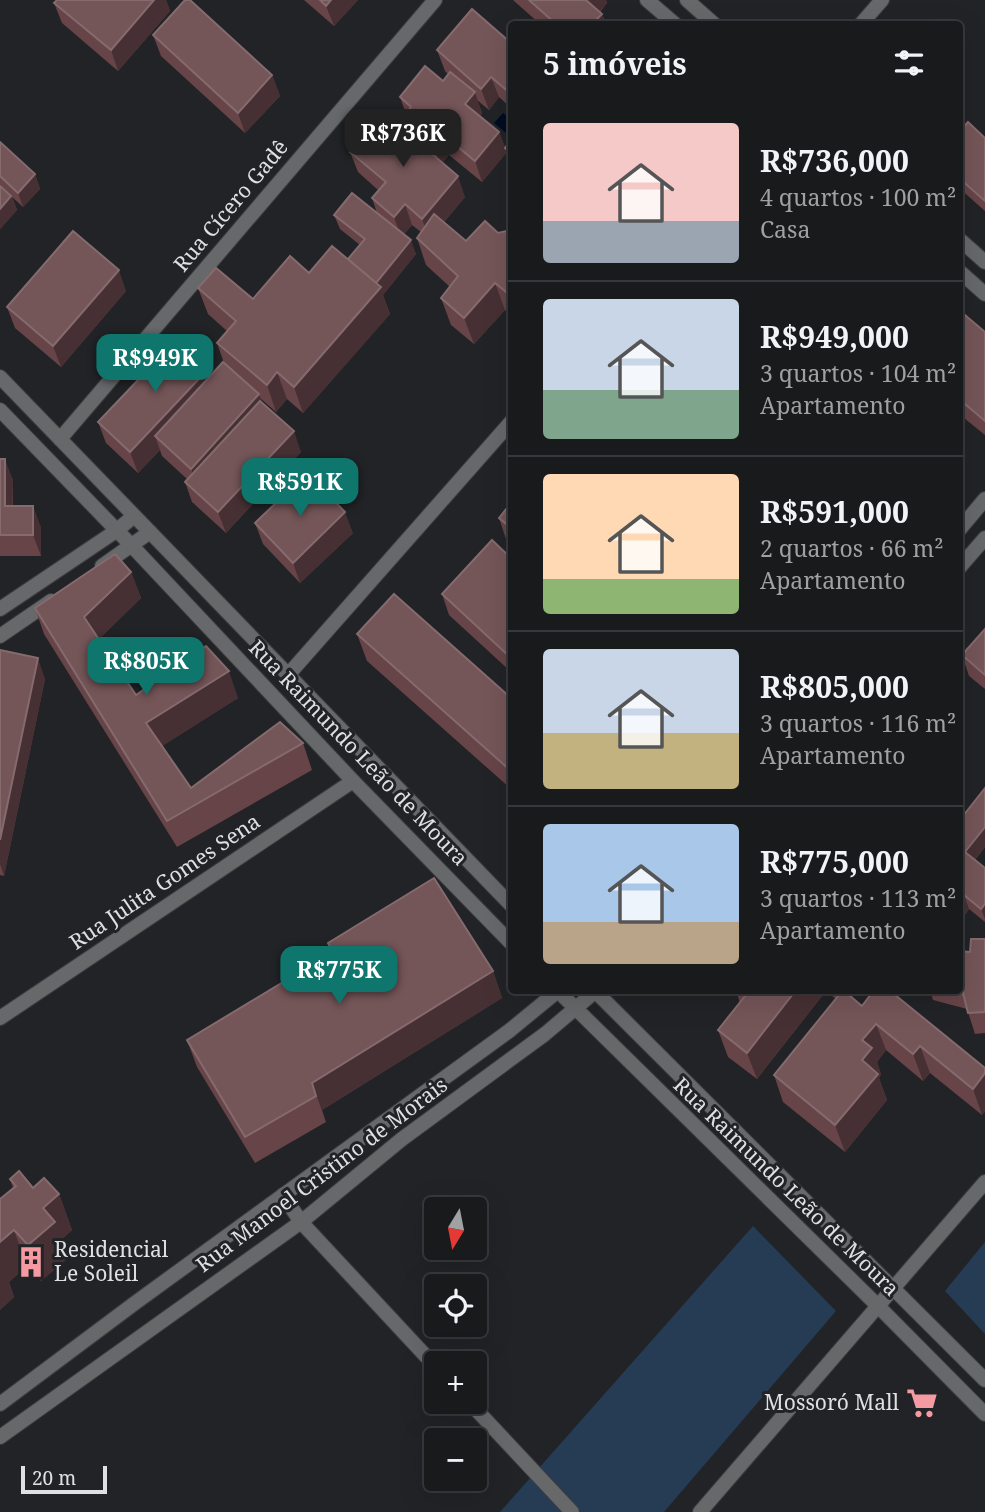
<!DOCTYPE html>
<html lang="pt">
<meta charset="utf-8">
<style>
:root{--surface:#191a1c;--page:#222325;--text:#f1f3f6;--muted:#9fa1a3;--line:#37383b;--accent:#0f766e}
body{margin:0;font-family:"Noto Serif",serif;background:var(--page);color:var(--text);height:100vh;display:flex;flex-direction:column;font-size:26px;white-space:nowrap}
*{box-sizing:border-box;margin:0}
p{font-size:23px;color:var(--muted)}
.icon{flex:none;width:38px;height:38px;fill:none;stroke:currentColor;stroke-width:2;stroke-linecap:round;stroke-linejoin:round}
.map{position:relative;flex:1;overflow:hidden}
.side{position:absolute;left:508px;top:21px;width:455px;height:973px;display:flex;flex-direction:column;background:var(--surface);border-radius:7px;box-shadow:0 7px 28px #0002,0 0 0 2px var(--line)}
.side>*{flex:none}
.needle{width:46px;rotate:190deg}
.buttons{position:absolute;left:424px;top:1197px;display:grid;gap:14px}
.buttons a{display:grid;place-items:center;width:63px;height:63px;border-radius:7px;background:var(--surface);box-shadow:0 7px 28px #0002,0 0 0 2px var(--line);font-size:35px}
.scale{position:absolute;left:21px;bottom:18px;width:86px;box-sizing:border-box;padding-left:7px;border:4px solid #dfe0e2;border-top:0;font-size:19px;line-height:24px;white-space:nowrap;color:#dfe0e2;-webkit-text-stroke:5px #212326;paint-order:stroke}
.price{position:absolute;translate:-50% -60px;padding:0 16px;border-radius:14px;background:var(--accent);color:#fff;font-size:23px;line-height:46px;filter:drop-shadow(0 2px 4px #0008)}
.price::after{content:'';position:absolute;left:50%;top:42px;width:21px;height:16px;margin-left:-10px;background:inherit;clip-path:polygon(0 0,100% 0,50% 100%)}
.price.selected{background:#222;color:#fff}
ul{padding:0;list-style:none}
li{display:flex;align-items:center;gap:21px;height:175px;padding:0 35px}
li+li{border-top:2px solid var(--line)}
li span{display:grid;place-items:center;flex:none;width:196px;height:140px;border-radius:7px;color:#555}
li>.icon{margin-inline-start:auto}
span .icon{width:84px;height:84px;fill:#fffc;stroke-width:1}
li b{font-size:30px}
h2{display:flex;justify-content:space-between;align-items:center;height:84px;padding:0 35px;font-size:30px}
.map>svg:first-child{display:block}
.green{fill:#263c55}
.water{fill:#000c22}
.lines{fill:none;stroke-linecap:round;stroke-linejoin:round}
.minor-casing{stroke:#3c3d40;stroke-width:16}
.minor{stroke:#676869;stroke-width:14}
.wall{fill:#674448}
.shaded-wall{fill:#463033}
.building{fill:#745558;stroke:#856a6e;stroke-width:2}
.labels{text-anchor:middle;stroke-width:6;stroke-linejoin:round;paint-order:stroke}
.street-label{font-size:21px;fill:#dfe0e2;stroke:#212326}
.poi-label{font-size:21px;fill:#dfe0e2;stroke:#212326;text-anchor:start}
</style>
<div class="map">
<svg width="985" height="1512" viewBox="0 0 985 1512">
<rect width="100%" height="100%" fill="#212326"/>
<g class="green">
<polygon points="753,1226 836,1311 664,1512 500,1512"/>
<polygon points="985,1242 985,1334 945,1291"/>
</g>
<polygon class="water" points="503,113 511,119 511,137 494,123"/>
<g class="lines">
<defs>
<g id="minor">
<polyline points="647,0 675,24"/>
<polyline points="687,0 714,24"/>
<polyline points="861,24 882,0"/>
<polyline points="959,239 985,262"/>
<polyline points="959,271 985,294"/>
<polyline points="0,377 511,905"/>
<polyline points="0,410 132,546 353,781 511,943"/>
<polyline points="60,439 435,0"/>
<polyline points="959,530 985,499"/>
<polyline points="102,566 150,532"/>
<polyline points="959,568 985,538"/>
<polyline points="0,609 116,531 134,516"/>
<polyline points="0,636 51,601"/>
<polyline points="288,675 511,422"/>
<polyline points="557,990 878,1306 985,1414"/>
<polyline points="594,990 985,1380"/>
<polyline points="0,1018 353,781"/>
<polyline points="283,1195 301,1222 436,1367"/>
<polyline points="469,1402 572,1512"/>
<polyline points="0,1404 135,1303 509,1031 559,990"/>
<polyline points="0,1437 301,1222 402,1139 545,1034 597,990"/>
<polyline points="700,1512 985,1182"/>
</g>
</defs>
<use href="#minor" class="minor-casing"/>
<use href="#minor" class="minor"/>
</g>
<g class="wall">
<polygon points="57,0 166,0 170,11 118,71 62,23 54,3"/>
<polygon points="304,0 358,0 334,26"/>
<polygon points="513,0 606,0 607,3 600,12 602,14 606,24 540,24"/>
<polygon points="153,35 272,75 280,96 245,133 161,56"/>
<polygon points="511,43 511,108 499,97 489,110 477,100 482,113 480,116 499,132 507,152 482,182 449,155 442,163 465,197 444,222 466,241 511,230 511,315 505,310 474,344 451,325 441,298 450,287 426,265 417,238 421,232 412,225 404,234 416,254 383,295 390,314 303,413 287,399 276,412 260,398 262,403 301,452 226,533 192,502 185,482 187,479 162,456 160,450 138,473 106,443 98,422 212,365 214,371 224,363 217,343 227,331 208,314 198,288 253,299 309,273 348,259 360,245 340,229 334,215 377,213 372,198 378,190 358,172 350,152 406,132 402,119 406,114 400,97 443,81 448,74 445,71 437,50"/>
<polygon points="959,132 985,138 985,211 959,188"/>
<polygon points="511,140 511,163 505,148"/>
<polygon points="0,142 35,174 40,189 23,207 12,197 17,210 0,229"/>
<polygon points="126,291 61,367 15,328 7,307"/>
<polygon points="959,310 985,332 985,435 959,414"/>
<polygon points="0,459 13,480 13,506 41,527 41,556 0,556"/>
<polygon points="511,503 511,542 506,539 499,518"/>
<polygon points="255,523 353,533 300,583 263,544"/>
<polygon points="511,558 511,672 449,615 442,594"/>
<polygon points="131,572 141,598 99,639 136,695 238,698 162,746 191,788 303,743 312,770 177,847 44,634 35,608"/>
<polygon points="985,629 985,689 969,676 962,655"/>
<polygon points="357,634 511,698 511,789 367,661"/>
<polygon points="0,650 45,679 4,876 0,875"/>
<polygon points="985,788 985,847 975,860 985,868 985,922 969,909 960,922 959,821"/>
<polygon points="985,939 985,1033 975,1034 967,1009 933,1000 930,990 959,990 959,951 970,952"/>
<polygon points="328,943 493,971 502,998 322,1110 326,1122 255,1163 197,1067 187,1040 331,953"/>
<polygon points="736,990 845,990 844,991 862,1006 985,1068 982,1115 930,1073 923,1081 886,1050 877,1062 881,1074 879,1078 887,1100 845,1152 783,1102 774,1075 836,999 826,991 757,1079 728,1057 718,1030 740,1003"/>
<polygon points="10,1179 33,1188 59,1194 72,1230 61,1240 68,1258 41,1281 27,1266 9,1282 14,1297 0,1310 13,1188"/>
</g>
<g class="shaded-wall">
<polygon points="154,0 166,0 170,11 118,71 111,50"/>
<polygon points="331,0 358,0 334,26 326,6"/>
<polygon points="585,0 606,0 607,3 593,19"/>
<polygon points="602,14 606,24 592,24"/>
<polygon points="272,75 280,96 245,133 238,113"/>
<polygon points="491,77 499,97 489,110 481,89"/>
<polygon points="475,92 482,113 473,124 465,104"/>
<polygon points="499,132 507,152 482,182 475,161"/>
<polygon points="442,134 449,155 440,165 433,145"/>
<polygon points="35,174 40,189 23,207 18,193"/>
<polygon points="458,176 465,197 429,239 422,219"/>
<polygon points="11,196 17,210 0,229 0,209"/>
<polygon points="405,204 412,225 401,238 394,217"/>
<polygon points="411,240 416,254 383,295 390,314 303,413 294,387"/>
<polygon points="119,270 126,291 61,367 53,346"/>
<polygon points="495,283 505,310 474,344 464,318"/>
<polygon points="212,365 220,386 155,436 160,450 138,473 130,452"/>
<polygon points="277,372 287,399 276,412 267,385"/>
<polygon points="259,394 267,415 198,490 191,469"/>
<polygon points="294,431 301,452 226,533 218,512"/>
<polygon points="5,459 13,480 12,527 5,506"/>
<polygon points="33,506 41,527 41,556 33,535"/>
<polygon points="345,512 353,533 300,583 293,563"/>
<polygon points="131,572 141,598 94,644 84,617"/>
<polygon points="38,658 45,679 4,876 0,864 0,840"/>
<polygon points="229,671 238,698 156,750 146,723"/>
<polygon points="985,827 985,847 970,866 965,852"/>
<polygon points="964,895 969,909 960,922 959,901"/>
<polygon points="985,904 985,919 981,909"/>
<polygon points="493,971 502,998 322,1110 326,1122 312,1083"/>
<polygon points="796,990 826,991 757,1079 747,1053"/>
<polygon points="834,990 845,990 838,1000"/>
<polygon points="876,1024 886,1050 877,1062 881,1074 879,1078 887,1100 845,1152 835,1125 862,1060 862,1040"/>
<polygon points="920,1046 930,1073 923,1081 913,1054"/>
<polygon points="985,1073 985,1112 982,1115 973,1089"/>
<polygon points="59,1194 72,1230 61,1240 68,1258 41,1281 28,1245 43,1208"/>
<polygon points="14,1230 27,1266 9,1282 14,1297 0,1310 0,1242"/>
</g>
<g class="building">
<polygon points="57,0 154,0 111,50 54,3"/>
<polygon points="185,0 190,0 272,75 238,113 153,35"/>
<polygon points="320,0 331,0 326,6"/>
<polygon points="529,0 586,0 602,14 592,24 556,24"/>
<polygon points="472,9 511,43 511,94 491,77 481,89 437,50"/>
<polygon points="425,66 443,81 450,72 475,92 465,104 499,132 475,161 442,134 433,145 402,119 411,107 400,97"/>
<polygon points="384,113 458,176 422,219 405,204 394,217 372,198 386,182 350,152"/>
<polygon points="968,122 985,138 985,201 959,178 959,132"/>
<polygon points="511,140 511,153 505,148"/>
<polygon points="0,142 35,174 18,193 0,176"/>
<polygon points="0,186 11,196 0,209"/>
<polygon points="352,193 411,240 376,283 348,259 365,239 334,215"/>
<polygon points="434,214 466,241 485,221 498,233 511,230 511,296 495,283 464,318 441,298 458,276 417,238"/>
<polygon points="73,231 119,270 53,346 7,307"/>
<polygon points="332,246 381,287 294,387 277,372 267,385 217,343 236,321 198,288 216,268 253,299 290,256 309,273"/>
<polygon points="959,310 985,332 985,421 959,399"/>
<polygon points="180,336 212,365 130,452 98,422"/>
<polygon points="223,362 259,394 191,469 155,436"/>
<polygon points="260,401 294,431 218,512 185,482"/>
<polygon points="0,459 5,459 5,506 33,506 33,535 0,535"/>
<polygon points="307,473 345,512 293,563 255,523"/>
<polygon points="511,503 511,528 499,518"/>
<polygon points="492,540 511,558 511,658 442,594"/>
<polygon points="115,554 131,572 84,617 136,695 206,646 229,671 146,723 191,788 280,722 303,743 167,821 35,608"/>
<polygon points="394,594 511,698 511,771 357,634"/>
<polygon points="985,629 985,675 962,655"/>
<polygon points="0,650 38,658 0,840"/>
<polygon points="985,788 985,827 965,852 985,868 985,904 981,909 964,895 959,901 959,857 963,851 959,848 959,821"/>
<polygon points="434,878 493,971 312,1083 316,1096 245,1137 187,1040 333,952 328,943"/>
<polygon points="971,939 985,939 985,1012 968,1013 962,989 959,988 959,951 970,952"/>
<polygon points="738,990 796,990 747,1053 718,1030 745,996"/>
<polygon points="843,990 862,1006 874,990 889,990 985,1068 985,1073 973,1089 920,1046 913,1054 876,1024 862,1040 872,1048 862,1060 878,1074 835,1125 774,1075"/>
<polygon points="19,1171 33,1188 44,1178 59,1194 43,1208 55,1222 28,1245 14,1230 0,1242 0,1199 16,1186 10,1179"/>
</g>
<defs>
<symbol id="building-bare" viewBox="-9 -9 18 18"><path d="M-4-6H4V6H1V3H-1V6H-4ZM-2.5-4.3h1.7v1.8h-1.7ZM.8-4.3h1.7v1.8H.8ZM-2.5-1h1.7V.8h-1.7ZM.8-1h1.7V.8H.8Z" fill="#f49aa3" stroke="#212326" stroke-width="2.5" paint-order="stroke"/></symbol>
<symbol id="supermarket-bare" viewBox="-9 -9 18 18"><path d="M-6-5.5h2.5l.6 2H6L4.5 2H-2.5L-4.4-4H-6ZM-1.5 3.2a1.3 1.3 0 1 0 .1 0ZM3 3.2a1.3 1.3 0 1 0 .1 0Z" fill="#f49aa3" stroke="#212326" stroke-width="2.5" paint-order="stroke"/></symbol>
</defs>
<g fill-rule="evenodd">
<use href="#building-bare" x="9" y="1240" width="44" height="44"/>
<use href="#supermarket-bare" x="900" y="1381" width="44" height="44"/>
</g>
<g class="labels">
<g class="street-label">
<text transform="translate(231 206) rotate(-50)" y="7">Rua Cícero Gadê</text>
<text transform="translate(358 753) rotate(46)" y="7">Rua Raimundo Leão de Moura</text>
<text transform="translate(165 882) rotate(-34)" y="7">Rua Julita Gomes Sena</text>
<text transform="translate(322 1175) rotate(-37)" y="7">Rua Manoel Cristino de Morais</text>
<text transform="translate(786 1187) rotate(44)" y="7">Rua Raimundo Leão de Moura</text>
</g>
<g class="poi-label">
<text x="54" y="1257">Residencial<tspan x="54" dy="24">Le Soleil</tspan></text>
<text x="899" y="1410" text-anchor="end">Mossoró Mall</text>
</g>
</g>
</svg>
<div class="buttons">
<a><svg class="needle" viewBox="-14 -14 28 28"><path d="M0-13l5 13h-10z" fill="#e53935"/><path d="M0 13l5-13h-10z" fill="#9fa1a3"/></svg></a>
<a><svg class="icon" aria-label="locate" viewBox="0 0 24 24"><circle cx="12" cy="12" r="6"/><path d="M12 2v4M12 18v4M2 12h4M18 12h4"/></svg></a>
<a>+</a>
<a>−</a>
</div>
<div class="scale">20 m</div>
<b class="price selected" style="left:403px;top:169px">R$736K</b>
<b class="price" style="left:155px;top:394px">R$949K</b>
<b class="price" style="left:300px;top:518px">R$591K</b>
<b class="price" style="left:146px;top:697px">R$805K</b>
<b class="price" style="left:339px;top:1006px">R$775K</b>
<section class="side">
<h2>5 imóveis<svg class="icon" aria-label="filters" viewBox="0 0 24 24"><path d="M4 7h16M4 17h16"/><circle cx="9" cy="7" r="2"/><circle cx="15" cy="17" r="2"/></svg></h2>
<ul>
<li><span style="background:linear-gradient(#f6c9c9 70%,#9aa5b1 0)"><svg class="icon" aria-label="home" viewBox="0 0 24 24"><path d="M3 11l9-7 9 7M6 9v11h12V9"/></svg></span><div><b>R$736,000</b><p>4 quartos · 100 m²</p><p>Casa</p></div></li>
<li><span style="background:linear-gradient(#c9d6e8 65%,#7fa58c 0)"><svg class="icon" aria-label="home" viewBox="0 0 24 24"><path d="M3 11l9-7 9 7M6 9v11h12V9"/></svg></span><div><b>R$949,000</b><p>3 quartos · 104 m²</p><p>Apartamento</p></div></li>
<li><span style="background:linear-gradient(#ffd9b3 75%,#8fb573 0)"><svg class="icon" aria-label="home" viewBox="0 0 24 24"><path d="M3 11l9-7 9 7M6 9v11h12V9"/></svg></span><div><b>R$591,000</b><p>2 quartos · 66 m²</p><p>Apartamento</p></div></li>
<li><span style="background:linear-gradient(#c9d6e8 60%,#c2b280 0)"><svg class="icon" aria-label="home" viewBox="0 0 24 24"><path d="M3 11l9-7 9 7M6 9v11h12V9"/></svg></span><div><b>R$805,000</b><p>3 quartos · 116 m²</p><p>Apartamento</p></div></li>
<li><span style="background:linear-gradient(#a9c7e8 70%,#b9a48a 0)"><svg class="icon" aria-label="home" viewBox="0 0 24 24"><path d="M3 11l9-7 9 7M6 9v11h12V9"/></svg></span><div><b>R$775,000</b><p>3 quartos · 113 m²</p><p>Apartamento</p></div></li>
</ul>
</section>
</div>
